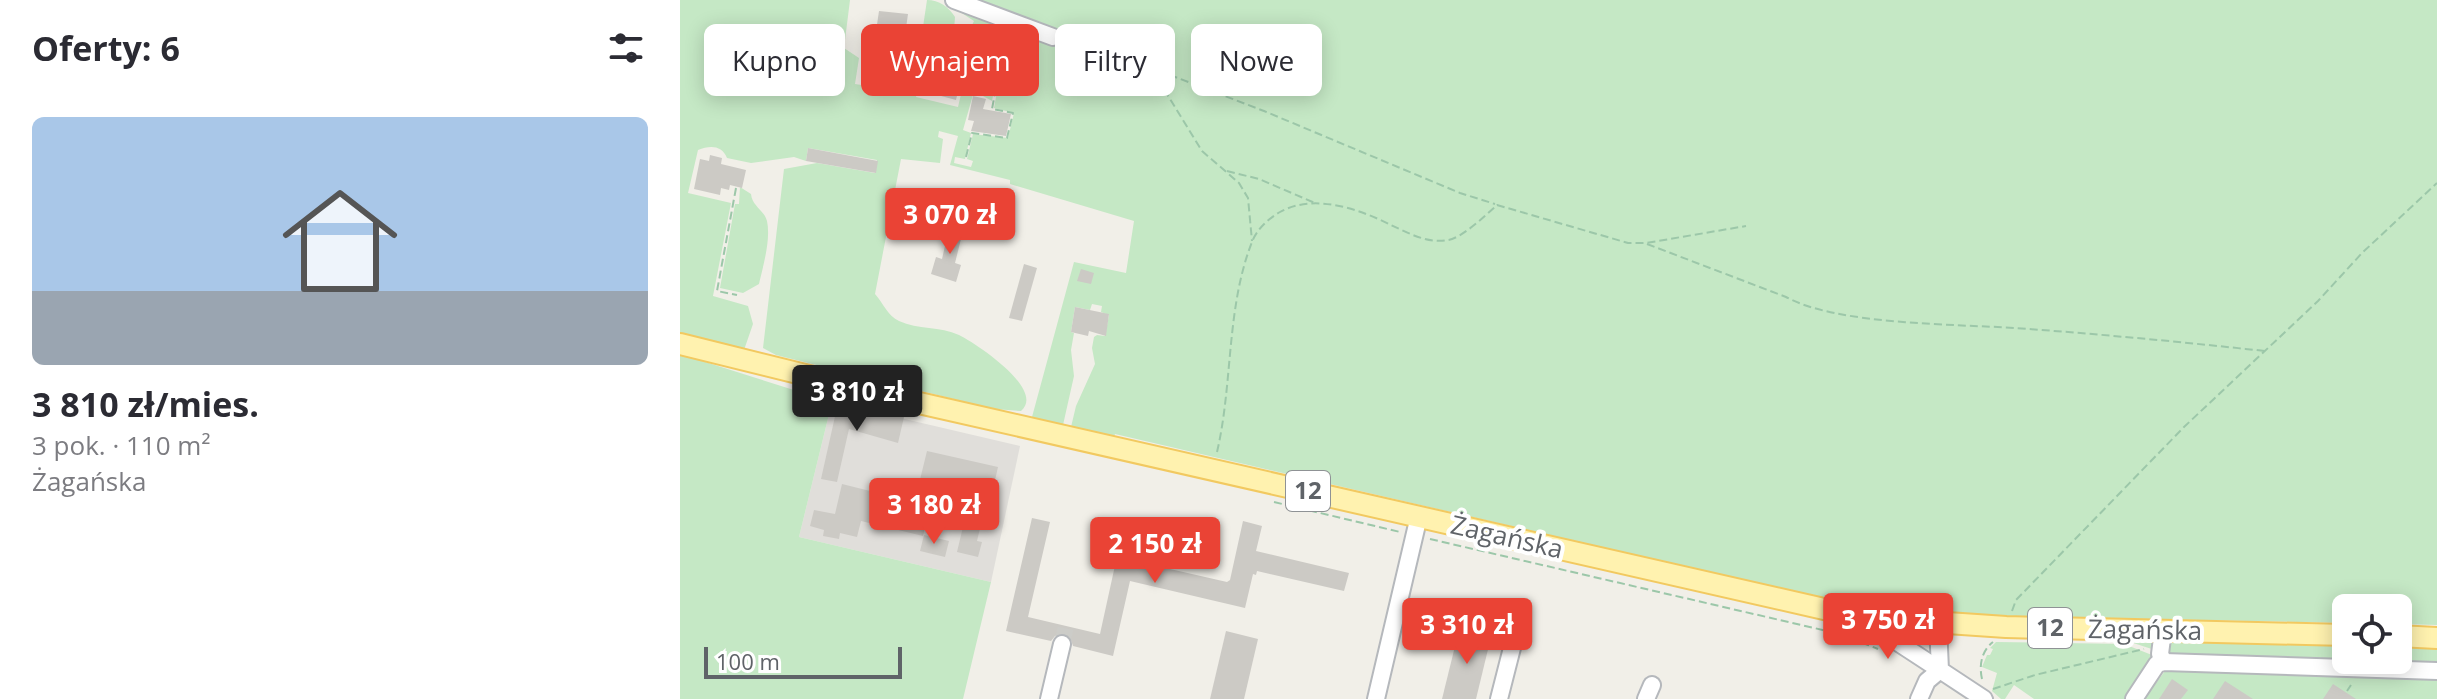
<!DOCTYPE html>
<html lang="pl">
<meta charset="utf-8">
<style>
:root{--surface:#fff;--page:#f7f7f7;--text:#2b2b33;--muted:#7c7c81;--line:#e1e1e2;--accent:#ea4335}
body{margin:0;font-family:"Open Sans",sans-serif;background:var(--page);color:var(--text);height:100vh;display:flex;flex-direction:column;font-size:30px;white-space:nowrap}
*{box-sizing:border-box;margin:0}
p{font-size:26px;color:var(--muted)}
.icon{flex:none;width:44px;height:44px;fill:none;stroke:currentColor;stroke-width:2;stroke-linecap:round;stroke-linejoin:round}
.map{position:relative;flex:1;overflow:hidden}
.side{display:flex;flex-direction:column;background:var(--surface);width:680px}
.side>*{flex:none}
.hud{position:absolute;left:24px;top:24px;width:760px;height:72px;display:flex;gap:16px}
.buttons{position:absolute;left:1652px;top:594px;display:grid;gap:16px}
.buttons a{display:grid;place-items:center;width:80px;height:80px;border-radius:12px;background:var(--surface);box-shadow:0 4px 20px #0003;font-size:40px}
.scale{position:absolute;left:24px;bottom:20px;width:198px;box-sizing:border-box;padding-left:8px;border:4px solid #5f6368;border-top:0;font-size:22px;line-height:28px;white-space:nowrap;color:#5f6368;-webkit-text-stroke:6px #fff;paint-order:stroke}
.price{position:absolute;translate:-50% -68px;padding:0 18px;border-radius:8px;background:var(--accent);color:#fff;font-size:26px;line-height:52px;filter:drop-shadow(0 2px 4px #0008)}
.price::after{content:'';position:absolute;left:50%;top:48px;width:24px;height:18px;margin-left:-12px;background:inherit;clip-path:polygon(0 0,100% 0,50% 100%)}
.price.selected{background:#222;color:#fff}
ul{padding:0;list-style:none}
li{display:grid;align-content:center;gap:16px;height:424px;padding:0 32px}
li+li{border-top:2px solid var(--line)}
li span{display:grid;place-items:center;height:248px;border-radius:12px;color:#555}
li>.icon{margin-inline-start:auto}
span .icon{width:144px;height:144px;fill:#fffc;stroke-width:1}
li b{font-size:34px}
h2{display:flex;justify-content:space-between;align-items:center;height:96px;padding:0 32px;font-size:34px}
.pill{padding:0 28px;border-radius:12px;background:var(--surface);box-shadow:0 4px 20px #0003;font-size:28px;line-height:72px}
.pill.selected{background:var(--accent);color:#fff}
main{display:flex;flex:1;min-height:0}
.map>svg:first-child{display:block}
.industrial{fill:#e0deda}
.green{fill:#c5e8c5;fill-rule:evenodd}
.building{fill:#cccac5}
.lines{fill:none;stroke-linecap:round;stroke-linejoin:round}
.minor-tunnel{stroke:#ccccc8;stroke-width:16;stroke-dasharray:16 8;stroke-linecap:butt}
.minor-casing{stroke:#b5b8bc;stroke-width:20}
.major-casing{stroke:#f2c960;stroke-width:24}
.path{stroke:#9cc7a9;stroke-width:2;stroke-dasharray:8 4;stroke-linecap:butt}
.minor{stroke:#fff;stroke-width:16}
.major{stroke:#fff2af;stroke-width:20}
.labels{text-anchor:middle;stroke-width:8;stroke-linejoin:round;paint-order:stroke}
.shield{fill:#fff;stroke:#8f9295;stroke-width:2}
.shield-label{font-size:24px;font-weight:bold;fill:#5f6368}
.street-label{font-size:26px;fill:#5f6368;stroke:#fff}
</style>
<main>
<section class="side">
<h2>Oferty: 6<svg class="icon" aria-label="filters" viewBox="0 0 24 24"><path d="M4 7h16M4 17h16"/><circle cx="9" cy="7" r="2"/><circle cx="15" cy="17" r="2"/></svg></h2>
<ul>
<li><span style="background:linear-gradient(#a9c7e8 70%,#9aa5b1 0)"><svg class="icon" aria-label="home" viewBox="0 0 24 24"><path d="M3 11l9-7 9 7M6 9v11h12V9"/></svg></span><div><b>3 810 zł/mies.</b><p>3 pok. · 110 m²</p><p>Żagańska</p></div></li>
</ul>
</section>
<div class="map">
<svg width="1757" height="699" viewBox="0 0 1757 699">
<rect width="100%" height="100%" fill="#f1efe8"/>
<polygon class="industrial" points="152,402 340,446 311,582 119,537"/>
<g class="green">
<path d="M0 0H170L164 48 179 58 175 84 232 93 239 51 246 52 236 97 278 107 291 52 287 51 291 35 288 33 294 21 274 8V0H1757V625L1718 624V608H1666V623L1320 616 1217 610 1170 605 435 434 434 437 391 427 396 406 415 364 412 348 414 337 417 335 425 336 429 315 421 312 422 306 412 304 410 310 395 307 391 332 394 333 391 350 394 376 383 425 352 417 394 262 446 273 454 221 330 184V180L270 165 278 136 259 131 258 137 263 139 260 163 221 159 195 294C203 303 208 316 219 321 238 330 260 326 279 335 297 344 366 390 341 411L314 409 96 355 83 348 104 169 137 163 195 173 197 160 128 148 126 161 114 157 71 163 47 158C42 145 30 145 18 150L8 193 51 203 33 296 68 306 73 324 64 350 0 335ZM314 32 318 37 313 59 303 65 307 76 303 96 312 101 316 80H319L314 108 334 113 328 138 293 134 287 159 293 161 291 167 274 163 275 157 285 159 291 133 283 130 298 77 296 71 301 42 310 43Z"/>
<path d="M247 0C259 0 269 7 275 17L274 31 266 29 260 51 240 47Z"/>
<path d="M60 187 71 194C72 206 84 210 87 221 91 240 83 266 79 284L63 293 40 288 55 204H59Z"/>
<polygon points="0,354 152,402 119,537 311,582 283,699 0,699"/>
<polygon points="1322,635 1475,636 1478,651 1447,641 1316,638"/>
<polygon points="1487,640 1666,641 1666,660 1718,660 1718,642 1757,643 1757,667 1488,656"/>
<polygon points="1316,642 1444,644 1477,657 1448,699 1354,699 1334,685 1325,699 1321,699 1312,691 1317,673 1302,667 1307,655 1310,655 1313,649 1310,648"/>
<polygon points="1495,670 1757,678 1757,699 1464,699 1485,671"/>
</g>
<g class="building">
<polygon points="199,11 228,14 224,42 195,38"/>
<polygon points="248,49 269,54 270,49 287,53 276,100 250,93 252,83 242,80"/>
<polygon points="293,96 306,99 303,109 331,114 326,136 291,131 294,121 288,120"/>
<polygon points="128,148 198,161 196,173 126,161"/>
<polygon points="30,155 42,158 41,164 66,170 62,188 50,185 49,190 41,188 40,195 14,189 20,159 29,161"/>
<polygon points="322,192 335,196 329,216 316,212"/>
<polygon points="270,224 284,227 275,263 281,265 276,282 251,274 256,257 262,259"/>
<polygon points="344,264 357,268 342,321 329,318"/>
<polygon points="401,269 414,273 411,284 397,281"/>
<polygon points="395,307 429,314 426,336 409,331 408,336 391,332"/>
<polygon points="158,403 224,417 218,443 169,429 157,482 141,479"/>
<polygon points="247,451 318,467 309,507 305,507 297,541 302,542 298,557 277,552 288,506 252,498 243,536 181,521 177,537 160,533 159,539 143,536 144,530 130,526 134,510 155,514 162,484 190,491 191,485 236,496"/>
<polygon points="352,518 370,522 348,617 420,634 441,538 459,542 455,561 547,582 550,580 563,521 582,526 576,551 669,573 664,591 577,571 576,575 573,574 565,608 450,581 433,656 393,646 390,637 384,633 375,636 371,641 326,631"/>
<polygon points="244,535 269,541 265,557 240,551"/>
<polygon points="779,630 811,637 796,699 762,699"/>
<polygon points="546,631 578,639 564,699 530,699"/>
<polygon points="1492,679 1508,690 1501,699 1479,699"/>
<polygon points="1545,681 1573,699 1533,699"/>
<polygon points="1653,684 1676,699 1643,699"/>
</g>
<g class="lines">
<polyline class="minor-tunnel" points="382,644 386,626"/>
<defs>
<g id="minor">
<polyline points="274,0 373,37"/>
<polyline points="1179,617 1260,670 1247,681 1239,699"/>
<polyline points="1258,624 1260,670 1304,699"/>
<polyline points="1483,630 1480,654 1484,662"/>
<polyline points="369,699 382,644"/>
<polyline points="696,699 739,516"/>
<polyline points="819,699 833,644"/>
<polyline points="966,699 972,685"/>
<polyline points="1454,699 1477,664 1484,662 1757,671"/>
</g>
<g id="major">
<polyline points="0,344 239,403 1179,617 1326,627 1666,635"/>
<polyline points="1718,636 1757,638"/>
</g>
</defs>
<use href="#minor" class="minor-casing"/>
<use href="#major" class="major-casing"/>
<g class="path">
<polyline points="387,41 454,61"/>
<polyline points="456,62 584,111 780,193 815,204"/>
<polyline points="459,64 482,86 522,151 559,183 568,198 572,241"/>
<polyline points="286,157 292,133 327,138 333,113 312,109 325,41"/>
<polyline points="547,171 579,179 635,203"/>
<polyline points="56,188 37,291 57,295"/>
<path d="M967 244 1106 297C1157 325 1274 324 1335 328 1419 334 1502 342 1585 351"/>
<path d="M537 452C553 384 546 308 572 242 577 229 588 219 600 212 634 193 679 209 711 225 728 233 748 244 768 240 782 238 806 215 817 205L948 243H966L1066 226"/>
<polyline points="594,502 720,532"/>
<polyline points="750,539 1160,634 1198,649"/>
<polyline points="1332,611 1336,600 1504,427 1638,301 1682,253 1757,183"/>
<path d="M1302 679C1299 666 1301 651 1313 642"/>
<polyline points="1313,689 1355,675 1464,649"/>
<polyline points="1667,691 1671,685"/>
</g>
<use href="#minor" class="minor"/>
<use href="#major" class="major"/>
</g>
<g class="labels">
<g class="shield">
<rect x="606" y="471" width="44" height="40" rx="6"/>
<rect x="1348" y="608" width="44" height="40" rx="6"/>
</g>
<g class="shield-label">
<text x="628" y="499">12</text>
<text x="1370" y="636">12</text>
</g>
<g class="street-label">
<text transform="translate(827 537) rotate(13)" y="9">Żagańska</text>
<text transform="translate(1465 630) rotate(1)" y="9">Żagańska</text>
</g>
</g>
</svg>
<div class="buttons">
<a><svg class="icon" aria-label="locate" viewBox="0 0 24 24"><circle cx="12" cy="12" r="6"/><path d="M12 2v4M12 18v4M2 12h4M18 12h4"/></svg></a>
</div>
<div class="scale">100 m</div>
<b class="price" style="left:270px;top:256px">3 070 zł</b>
<b class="price selected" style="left:177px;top:433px">3 810 zł</b>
<b class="price" style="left:254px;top:546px">3 180 zł</b>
<b class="price" style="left:475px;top:585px">2 150 zł</b>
<b class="price" style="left:1208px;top:661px">3 750 zł</b>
<b class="price" style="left:787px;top:666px">3 310 zł</b>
<div class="hud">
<a class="pill">Kupno</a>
<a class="pill selected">Wynajem</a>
<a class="pill">Filtry</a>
<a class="pill">Nowe</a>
</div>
</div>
</main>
